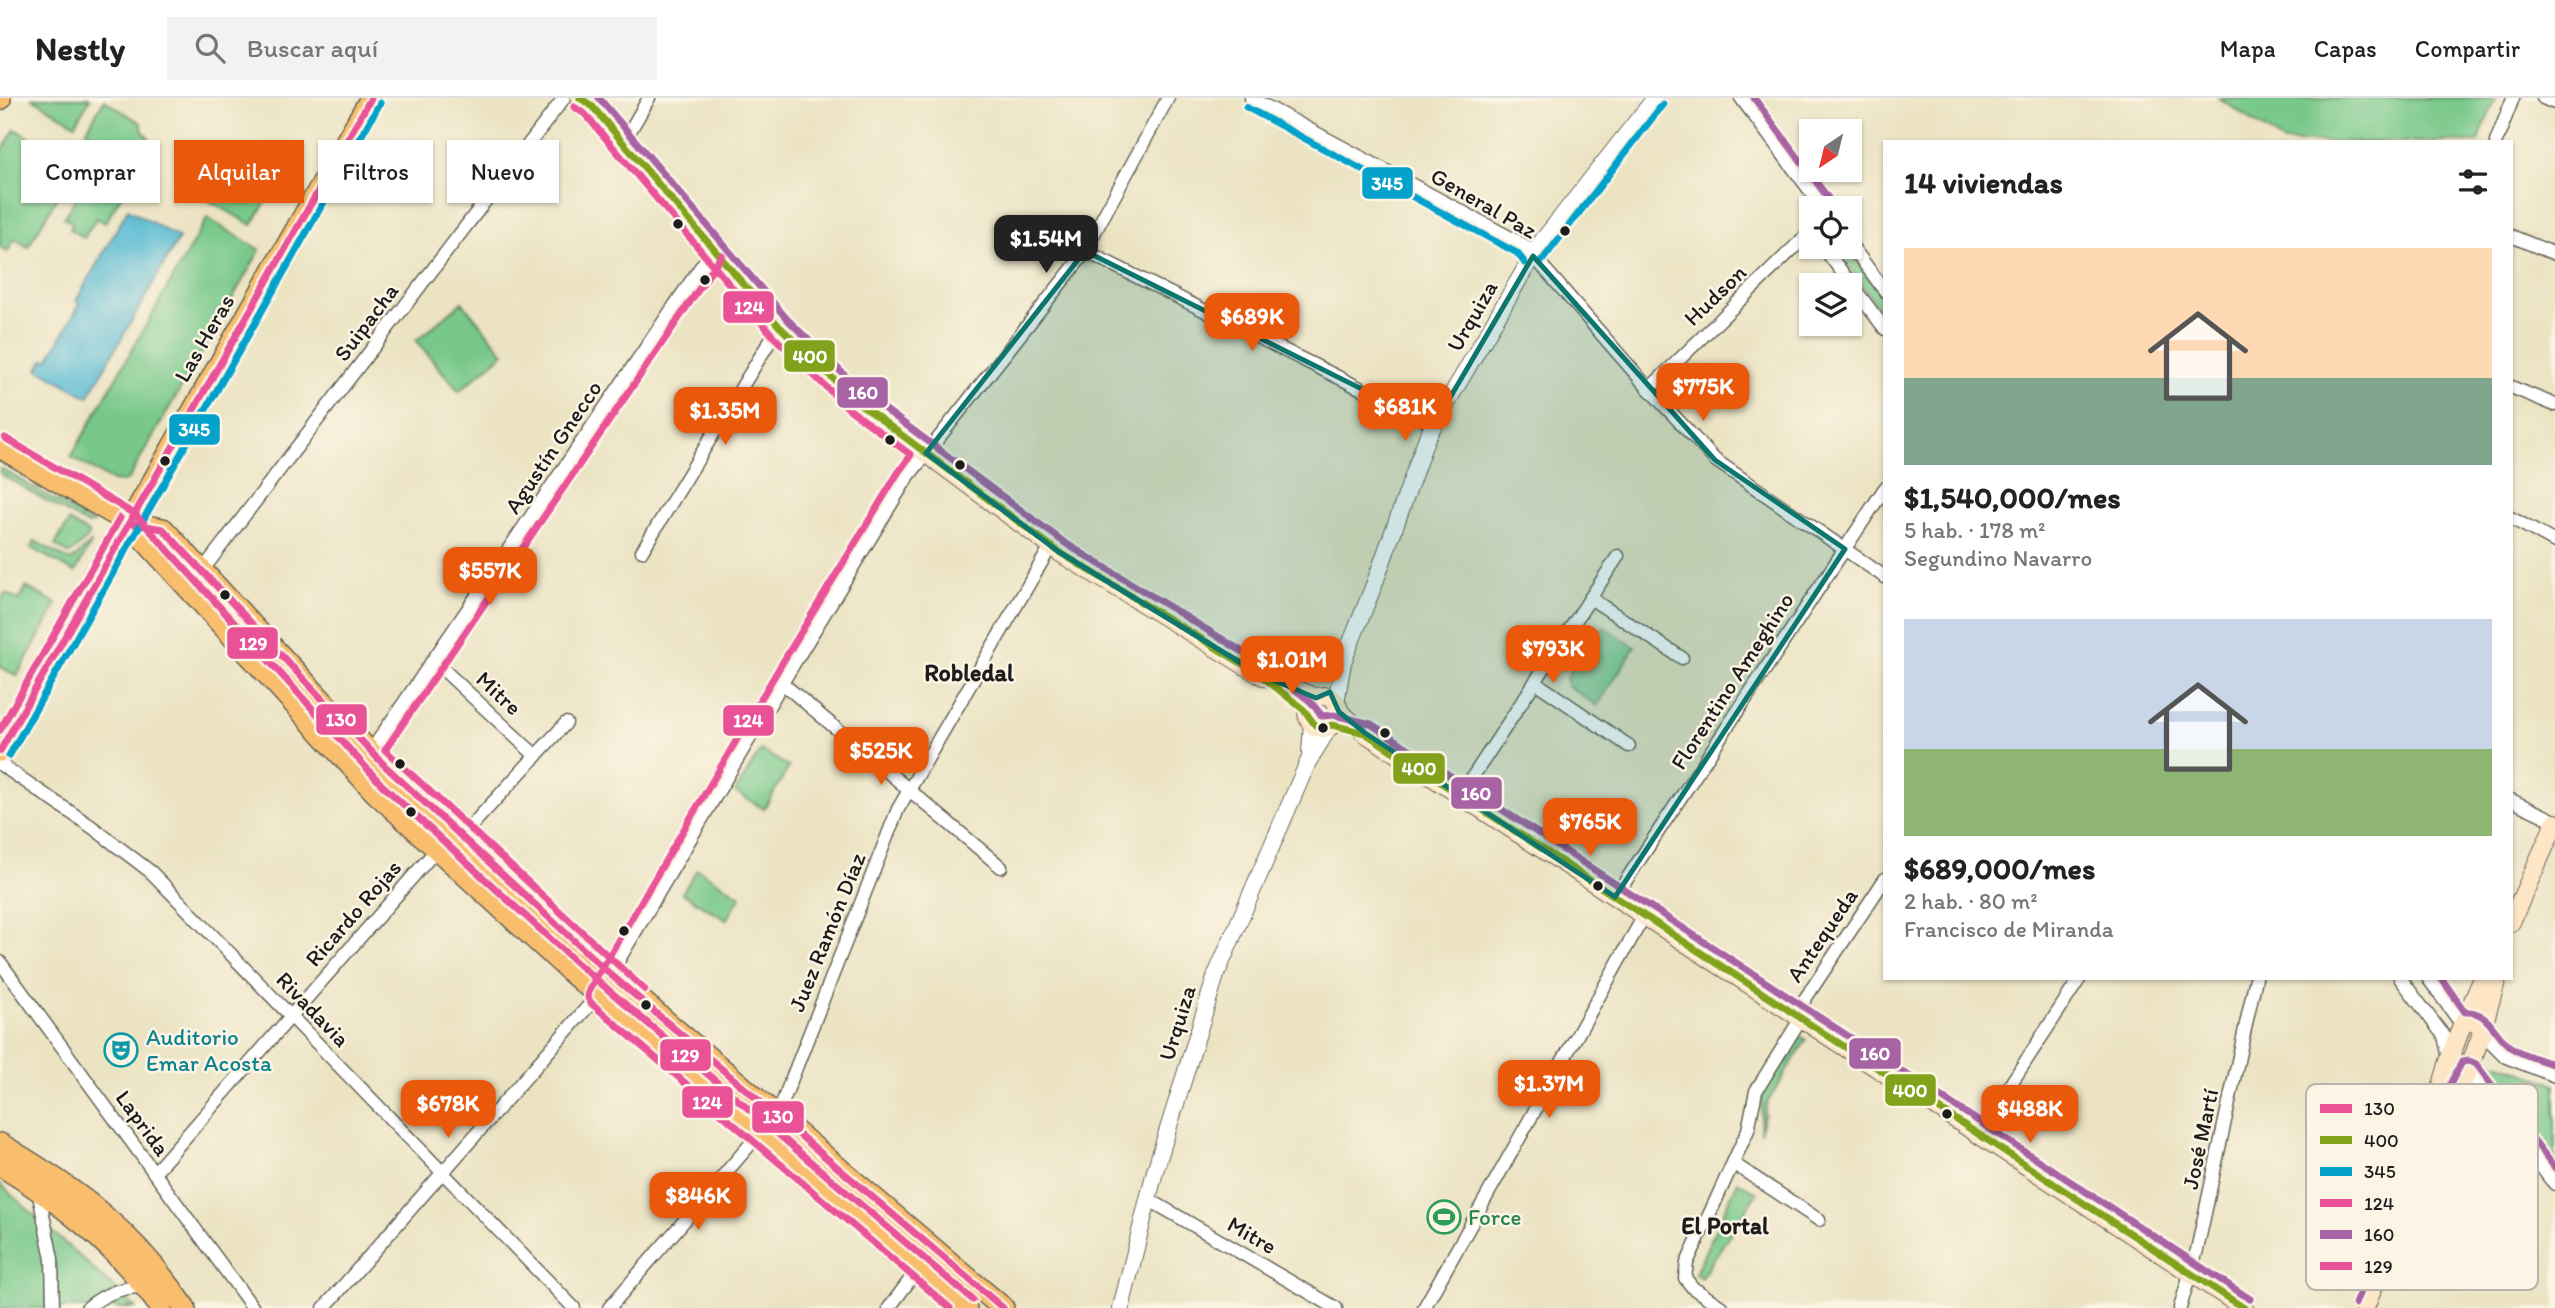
<!DOCTYPE html>
<html lang="es">
<meta charset="utf-8">
<style>
:root{--surface:#fff;--page:#f2f2f2;--text:#222;--muted:#767676;--line:#e0e0e0;--accent:#ea580c}
body{margin:0;font-family:Itim,sans-serif;background:var(--page);color:var(--text);height:100vh;display:flex;flex-direction:column;font-size:26px;white-space:nowrap}
*{box-sizing:border-box;margin:0}
p{font-size:23px;color:var(--muted)}
.icon{flex:none;width:38px;height:38px;fill:none;stroke:currentColor;stroke-width:2;stroke-linecap:round;stroke-linejoin:round}
.map{position:relative;flex:1;overflow:hidden}
.panel{position:absolute;left:1883px;top:42px;width:630px;height:840px;display:flex;flex-direction:column;background:var(--surface);border-radius:0px;box-shadow:0 2px 5px #0004}
.panel>*{flex:none}
.hud{position:absolute;left:21px;top:42px;width:665px;height:63px;display:flex;gap:14px}
.needle{width:46px;rotate:215deg}
.buttons{position:absolute;left:1799px;top:21px;display:grid;gap:14px}
.buttons a{display:grid;place-items:center;width:63px;height:63px;border-radius:0px;background:var(--surface);box-shadow:0 2px 5px #0004;font-size:35px}
.price{position:absolute;translate:-50% -60px;padding:0 16px;border-radius:14px;background:var(--accent);color:#fff;font-size:23px;line-height:46px;filter:drop-shadow(0 2px 4px #0008)}
.price::after{content:'';position:absolute;left:50%;top:42px;width:21px;height:16px;margin-left:-10px;background:inherit;clip-path:polygon(0 0,100% 0,50% 100%)}
.price.active{background:#222;color:#fff}
ul{padding:0;list-style:none}
li{display:grid;align-content:center;gap:14px;height:371px;padding:0 21px}
li span{display:grid;place-items:center;height:217px;border-radius:0px;color:#555}
li>.icon{margin-inline-start:auto}
span .icon{width:126px;height:126px;fill:#fffc;stroke-width:1}
li b{font-size:30px}
h2{display:flex;justify-content:space-between;align-items:center;height:84px;padding:0 21px;font-size:30px}
.pill{padding:0 24px;border-radius:0px;background:var(--surface);box-shadow:0 2px 5px #0004;font-size:24px;line-height:63px}
.pill.active{background:var(--accent);color:#fff}
header{display:flex;align-items:center;gap:42px;box-sizing:border-box;height:98px;padding:0 35px;background:var(--surface);border-bottom:2px solid var(--line)}
header strong{font-size:33px}
nav{display:flex;gap:38px;margin-inline-start:auto;font-size:24px}
.search{width:490px;height:63px;background:var(--page);display:flex;align-items:center;gap:18px;box-sizing:border-box;padding:0 24px;border-radius:0px;color:var(--muted);font-size:26px}
.map>svg:first-child{display:block}
.green{fill:#77c889;stroke:#4a7252;stroke-width:2}
.water{fill:#55b9d3;stroke:#386a78;stroke-width:2}
.lines{fill:none;stroke-linecap:round;stroke-linejoin:round}
.minor-casing{stroke:#646256;stroke-width:15}
.tertiary-casing{stroke:#646256;stroke-width:18}
.secondary-casing{stroke:#646256;stroke-width:20}
.primary-casing{stroke:#646256;stroke-width:24}
.minor{stroke:#fff;stroke-width:12}
.tertiary{stroke:#fff;stroke-width:16}
.secondary{stroke:#fde5c5;stroke-width:18}
.primary{stroke:#f9be6d;stroke-width:21}
.bus-1-casing{stroke:#fcf5e5;stroke-width:12}
.bus-2-casing{stroke:#fcf5e5;stroke-width:12}
.bus-3-casing{stroke:#fcf5e5;stroke-width:12}
.bus-4-casing{stroke:#fcf5e5;stroke-width:12}
.bus-5-casing{stroke:#fcf5e5;stroke-width:12}
.bus-6-casing{stroke:#fcf5e5;stroke-width:12}
.bus-1{stroke:#e95297;stroke-width:7}
.bus-2{stroke:#82a21c;stroke-width:7}
.bus-3{stroke:#04a1cb;stroke-width:7}
.bus-4{stroke:#e95297;stroke-width:7}
.bus-5{stroke:#a863a4;stroke-width:7}
.bus-6{stroke:#e95297;stroke-width:7}
.marked{fill:#0f766e;fill-opacity:0.2;stroke:#0f766e;stroke-width:5;stroke-linejoin:round}
.bus-dot{fill:#1c1c1c;stroke:#fcf5e5;stroke-width:2.5}
.labels{text-anchor:middle;stroke-width:5;stroke-linejoin:round;paint-order:stroke}
.street-label{font-size:23px;fill:#1c1c1c;stroke:#fcf5e5}
.culture-label{font-size:23px;fill:#0d838f;stroke:#fcf5e5;text-anchor:start}
.leisure-label{font-size:23px;fill:#27864d;stroke:#fcf5e5;text-anchor:start}
.neighbourhood-label{font-size:24px;font-weight:bold;fill:#1c1c1c;stroke:#fcf5e5}
.key{fill:#fcf5e5;stroke:#b9b4a9;stroke-width:2}
.key-label{font-size:19px;fill:#1c1c1c}
.line-badge{stroke:#fcf5e5;stroke-width:2.5}
.badge-label{font-size:19px;text-anchor:middle;font-weight:bold;fill:#fff}
</style>
<header>
<strong>Nestly</strong>
<div class="search"><svg class="icon" aria-label="search" viewBox="0 0 24 24"><circle cx="10" cy="10" r="6"/><path d="M15 15l6 6"/></svg>Buscar aquí</div>
<nav><a>Mapa</a><a>Capas</a><a>Compartir</a></nav>
</header>
<div class="map">
<svg width="2555" height="1210" viewBox="0 0 2555 1210">
<rect width="100%" height="100%" fill="#fcf5e5"/>
<filter id="ink" filterUnits="userSpaceOnUse"><feTurbulence type="fractalNoise" baseFrequency=".0143" numOctaves="2"/><feDisplacementMap in="SourceGraphic" scale="14" xChannelSelector="R" yChannelSelector="G"/><feConvolveMatrix kernelMatrix="1 2 1 2 8 2 1 2 1" color-interpolation-filters="sRGB"/></filter>
<filter id="wash" filterUnits="userSpaceOnUse"><feTurbulence type="fractalNoise" baseFrequency=".00686" numOctaves="4" result="noise"/><feDisplacementMap in="SourceGraphic" scale="28" xChannelSelector="R" yChannelSelector="G"/><feGaussianBlur stdDeviation="1.57" result="paint"/><feColorMatrix in="noise" values="0 0 0 0 0 0 0 0 0 0 0 0 0 0 0 0 0 1.4 0 .05"/><feComposite in="paint" operator="in"/></filter>
<g filter="url(#wash)">
<rect width="100%" height="100%" fill="#ebe3c2"/>
<g class="green">
<polygon points="32,0 88,0 90,1 75,26"/>
<polygon points="2219,0 2495,0 2478,44 2283,44"/>
<polygon points="104,2 141,25 143,33 157,52 145,67 86,33"/>
<polygon points="15,31 76,68 28,149 15,141 7,154 0,149 0,56"/>
<polygon points="90,76 123,95 105,125 96,120 84,140 70,131 73,125 64,120"/>
<polygon points="203,77 230,79 267,102 252,127 197,96"/>
<polygon points="207,120 260,152 129,380 123,384 113,383 71,359"/>
<polygon points="1834,149 1846,149 1885,202 1885,219"/>
<polygon points="462,204 504,255 459,293 416,243"/>
<polygon points="0,370 94,425 88,427 0,376"/>
<polygon points="69,423 88,435 89,439 70,456 55,447"/>
<polygon points="35,443 71,463 92,444 75,474 31,450"/>
<polygon points="26,489 57,506 17,578 0,569 0,504 5,495 19,502"/>
<polygon points="1604,529 1635,549 1597,608 1567,587 1566,580 1597,533"/>
<polygon points="761,652 789,669 764,711 735,694"/>
<polygon points="697,771 741,798 726,822 682,795"/>
<polygon points="1800,938 1806,942 1767,1005 1760,1035 1762,998"/>
<polygon points="2488,965 2501,966 2555,986 2555,1072 2484,978 2483,973"/>
<polygon points="1738,1083 1757,1095 1701,1180 1695,1176"/>
<polygon points="0,1086 136,1210 0,1210"/>
</g>
<polygon class="water" points="128,111 179,140 88,299 38,271 44,261 48,262 80,206 76,203"/>
</g>
<g filter="url(#ink)">
<g class="lines">
<defs>
<g id="minor">
<polyline points="1251,0 1524,147 1649,291 1715,362 1885,479"/>
<polyline points="1741,0 1823,110"/>
<polyline points="2543,0 2555,5"/>
<polyline points="2496,44 2513,0"/>
<polyline points="623,45 649,0"/>
<polyline points="2511,138 2555,156"/>
<polyline points="1850,146 1885,193"/>
<polyline points="1823,149 1885,231"/>
<polyline points="1085,153 1434,327"/>
<polyline points="2511,289 2555,307"/>
<polyline points="1649,291 1811,133"/>
<polyline points="2511,420 2555,444"/>
<polyline points="642,453 779,228"/>
<polyline points="202,473 564,0"/>
<polyline points="1590,500 1682,560"/>
<polyline points="433,562 536,658"/>
<polyline points="1535,584 1629,648"/>
<polyline points="782,585 1001,769"/>
<polyline points="367,659 713,151"/>
<polyline points="0,666 92,729 151,774 574,1210"/>
<polyline points="1460,698 1618,458"/>
<polyline points="2511,702 2555,723"/>
<polyline points="1615,799 1885,390"/>
<polyline points="0,864 253,1210"/>
<polyline points="2400,880 2444,938 2449,959"/>
<polyline points="2428,880 2462,927"/>
<polyline points="1795,916 1885,781"/>
<polyline points="2482,935 2506,959 2555,978"/>
<polyline points="2468,973 2555,1087"/>
<polyline points="1978,1036 2080,880"/>
<polyline points="1734,1066 1819,1122"/>
<polyline points="154,1075 437,751 462,738 566,625"/>
<polyline points="38,1092 52,1161 53,1210"/>
<polyline points="1148,1101 1336,1210"/>
<path d="M87 1210C105 1195 123 1188 146 1189"/>
<polyline points="324,1210 598,897 787,577 907,380 1080,161 1168,0"/>
<polyline points="609,1210 779,1013 898,711 1051,448"/>
<polyline points="889,1210 933,1151"/>
<polyline points="1424,1210 1644,818"/>
<polyline points="1723,1210 1693,1190 1685,1180 1687,1165 1748,1032 1756,993 1801,920"/>
<polyline points="2180,1210 2197,1152 2256,880"/>
</g>
<g id="tertiary">
<polyline points="1336,605 1343,564 1374,487 1427,339 1539,147 1655,0"/>
<polyline points="1310,655 1312,625"/>
<polyline points="1121,1210 1155,1073 1216,877 1308,664 1330,628"/>
</g>
<g id="secondary">
<polyline points="580,0 592,8 779,228 856,303 1059,454 1259,576 1316,600"/>
<circle cx="1323" cy="614" r="16"/>
<polyline points="1339,614 1365,635 2244,1210"/>
<polyline points="2511,824 2555,725"/>
<polyline points="2463,926 2483,880"/>
<polyline points="2482,932 2497,880"/>
<polyline points="2365,1210 2431,1044 2468,973 2482,935 2478,926 2474,924 2468,924 2462,927 2449,963 2432,1022 2431,1044"/>
</g>
<g id="primary">
<polyline points="0,1 0,0"/>
<polyline points="0,349 129,425 375,694 571,874 966,1210"/>
<polyline points="129,425 163,431 365,649 384,667 610,876 1003,1210"/>
<polyline points="0,653 371,0"/>
<path d="M0 1046C78 1092 134 1134 185 1210"/>
<path d="M0 1067C63 1105 118 1149 161 1210"/>
</g>
</defs>
<use href="#minor" class="minor-casing"/>
<use href="#tertiary" class="tertiary-casing"/>
<use href="#secondary" class="secondary-casing"/>
<use href="#primary" class="primary-casing"/>
<use href="#minor" class="minor"/>
<use href="#tertiary" class="tertiary"/>
<use href="#secondary" class="secondary"/>
<use href="#primary" class="primary"/>
<defs>
<g id="bus-1">
<polyline points="129,425 163,431 384,667 610,876 1003,1210"/>
<polyline points="0,653 371,0"/>
</g>
<polyline id="bus-2" points="580,0 592,8 779,228 856,303 1059,454 1259,576 1304,612 1315,627 1323,630 1332,627 1365,635 2244,1210"/>
<g id="bus-3">
<polyline points="1246,9 1517,155 1525,165"/>
<polyline points="1541,164 1663,6"/>
<polyline points="9,658 380,5"/>
</g>
<g id="bus-4">
<polyline points="574,9 585,16 774,239 849,311 911,357 898,375 778,572 589,892 588,900 591,905 950,1210"/>
<polyline points="645,892 385,652 722,157"/>
</g>
<g id="bus-5">
<polyline points="599,0 787,221 863,295 1065,445 1266,568 1311,604 1322,618 1334,617 1371,626 2250,1201"/>
<polyline points="1754,0 1831,104"/>
<path d="M2441 880 2465 914C2490 912 2493 938 2512 950 2524 958 2542 962 2555 967"/>
<polyline points="2355,1206 2421,1040 2462,964 2469,963 2476,966 2555,1070"/>
</g>
<g id="bus-6">
<polyline points="5,340 136,417 382,687 578,866 973,1202"/>
<polyline points="0,632 120,420"/>
</g>
</defs>
<use href="#bus-1" class="bus-1-casing"/>
<use href="#bus-2" class="bus-2-casing"/>
<use href="#bus-3" class="bus-3-casing"/>
<use href="#bus-4" class="bus-4-casing"/>
<use href="#bus-5" class="bus-5-casing"/>
<use href="#bus-6" class="bus-6-casing"/>
<use href="#bus-1" class="bus-1"/>
<use href="#bus-2" class="bus-2"/>
<use href="#bus-3" class="bus-3"/>
<use href="#bus-4" class="bus-4"/>
<use href="#bus-5" class="bus-5"/>
<use href="#bus-6" class="bus-6"/>
</g>
</g>
<path class="marked" d="M1085 153 1434 327 1533 158 1715 362 1845 451 1615 799 1365 635 1339 614 1330 594 1316 600 1259 576 1059 454 926 355Z"/>
<defs>
<symbol id="theatre-ring" viewBox="-11 -11 22 22"><circle r="9.5" fill="#fcf5e5" stroke="#0f9aa8" stroke-width="1.5"/><path d="M-5-5.5Q0-4 5-5.5V0Q5 5 0 6Q-5 5-5 0ZM-3.3-2.5H-1v1.5H-3.3ZM1-2.5H3.3v1.5H1ZM-2.8 1Q0 5.5 2.8 1Z" fill="#0f9aa8"/></symbol>
<symbol id="stadium-ring" viewBox="-11 -11 22 22"><circle r="9.5" fill="#fcf5e5" stroke="#2e9e5b" stroke-width="1.5"/><path d="M0-5a6.5 5 0 1 0 0 10a6.5 5 0 1 0 0-10ZM-3.5-1.8h7v3.6h-7Z" fill="#2e9e5b"/></symbol>
</defs>
<g fill-rule="evenodd">
<use href="#theatre-ring" x="102" y="933" width="38" height="38"/>
<use href="#stadium-ring" x="1425" y="1100" width="38" height="38"/>
</g>
<g class="bus-dot">
<circle cx="678" cy="126" r="6"/>
<circle cx="1565" cy="133" r="6"/>
<circle cx="705" cy="182" r="6"/>
<circle cx="890" cy="342" r="6"/>
<circle cx="165" cy="363" r="6"/>
<circle cx="960" cy="367" r="6"/>
<circle cx="225" cy="497" r="6"/>
<circle cx="1323" cy="630" r="6"/>
<circle cx="1385" cy="635" r="6"/>
<circle cx="400" cy="666" r="6"/>
<circle cx="411" cy="714" r="6"/>
<circle cx="1598" cy="788" r="6"/>
<circle cx="624" cy="833" r="6"/>
<circle cx="646" cy="907" r="6"/>
<circle cx="1947" cy="1016" r="6"/>
</g>
<g class="labels">
<g class="street-label">
<text transform="translate(1484 105) rotate(30)" y="8">General Paz</text>
<text transform="translate(1715 197) rotate(-44)" y="8">Hudson</text>
<text transform="translate(1472 218) rotate(-60)" y="8">Urquiza</text>
<text transform="translate(366 224) rotate(-53)" y="8">Suipacha</text>
<text transform="translate(204 240) rotate(-60)" y="8">Las Heras</text>
<text transform="translate(553 349) rotate(-56)" y="8">Agustín Gnecco</text>
<text transform="translate(1732 583) rotate(-57)" y="8">Florentino Ameghino</text>
<text transform="translate(499 595) rotate(43)" y="8">Mitre</text>
<text transform="translate(353 815) rotate(-49)" y="8">Ricardo Rojas</text>
<text transform="translate(827 834) rotate(-68)" y="8">Juez Ramón Díaz</text>
<text transform="translate(1822 837) rotate(-56)" y="8">Antequeda</text>
<text transform="translate(313 911) rotate(46)" y="8">Rivadavia</text>
<text transform="translate(1177 925) rotate(-73)" y="8">Urquiza</text>
<text transform="translate(143 1025) rotate(54)" y="8">Laprida</text>
<text transform="translate(2200 1041) rotate(-78)" y="8">José Martí</text>
<text transform="translate(1252 1137) rotate(30)" y="8">Mitre</text>
</g>
<g class="culture-label">
<text x="146" y="947">Auditorio<tspan x="146" dy="26">Emar Acosta</tspan></text>
</g>
<g class="leisure-label">
<text x="1468" y="1127">Force</text>
</g>
<g class="neighbourhood-label">
<text x="969" y="583">Robledal</text>
<text x="1725" y="1136">El Portal</text>
</g>
</g>
<rect x="2306" y="986" width="232" height="206" rx="10" class="key"/>
<rect x="2320" y="1006" width="32" height="9" fill="#e95297"/>
<rect x="2320" y="1038" width="32" height="8" fill="#82a21c"/>
<rect x="2320" y="1069" width="32" height="9" fill="#04a1cb"/>
<rect x="2320" y="1101" width="32" height="8" fill="#e95297"/>
<rect x="2320" y="1132" width="32" height="9" fill="#a863a4"/>
<rect x="2320" y="1164" width="32" height="8" fill="#e95297"/>
<g class="key-label">
<text x="2364" y="1017">130</text>
<text x="2364" y="1049">400</text>
<text x="2364" y="1080">345</text>
<text x="2364" y="1112">124</text>
<text x="2364" y="1143">160</text>
<text x="2364" y="1175">129</text>
</g>
<g class="line-badge">
<rect x="1361" y="68" width="53" height="34" rx="7" fill="#04a1cb"/>
<rect x="722" y="192" width="53" height="34" rx="7" fill="#e95297"/>
<rect x="783" y="241" width="53" height="34" rx="7" fill="#82a21c"/>
<rect x="836" y="278" width="53" height="33" rx="7" fill="#a863a4"/>
<rect x="168" y="315" width="53" height="33" rx="7" fill="#04a1cb"/>
<rect x="226" y="528" width="53" height="34" rx="7" fill="#e95297"/>
<rect x="315" y="605" width="53" height="33" rx="7" fill="#e95297"/>
<rect x="722" y="606" width="53" height="33" rx="7" fill="#e95297"/>
<rect x="1392" y="654" width="54" height="33" rx="7" fill="#82a21c"/>
<rect x="1450" y="678" width="53" height="34" rx="7" fill="#a863a4"/>
<rect x="1848" y="939" width="54" height="33" rx="7" fill="#a863a4"/>
<rect x="659" y="940" width="53" height="34" rx="7" fill="#e95297"/>
<rect x="1884" y="975" width="53" height="34" rx="7" fill="#82a21c"/>
<rect x="681" y="987" width="53" height="34" rx="7" fill="#e95297"/>
<rect x="751" y="1002" width="54" height="34" rx="7" fill="#e95297"/>
</g>
<g class="badge-label">
<text x="1387" y="92">345</text>
<text x="749" y="216">124</text>
<text x="810" y="265">400</text>
<text x="863" y="301">160</text>
<text x="194" y="338">345</text>
<text x="253" y="552">129</text>
<text x="341" y="628">130</text>
<text x="748" y="629">124</text>
<text x="1419" y="677">400</text>
<text x="1476" y="702">160</text>
<text x="1875" y="962">160</text>
<text x="685" y="964">129</text>
<text x="1910" y="999">400</text>
<text x="707" y="1011">124</text>
<text x="778" y="1025">130</text>
</g>
</svg>
<div class="buttons">
<a><svg class="needle" viewBox="-14 -14 28 28"><path d="M0-13l5 13h-10z" fill="#e53935"/><path d="M0 13l5-13h-10z" fill="#767676"/></svg></a>
<a><svg class="icon" aria-label="locate" viewBox="0 0 24 24"><circle cx="12" cy="12" r="6"/><path d="M12 2v4M12 18v4M2 12h4M18 12h4"/></svg></a>
<a><svg class="icon" aria-label="layers" viewBox="0 0 24 24"><path d="M12 4l9 5-9 5-9-5zM3 14l9 5 9-5"/></svg></a>
</div>
<b class="price active" style="left:1046px;top:177px">$1.54M</b>
<b class="price" style="left:1252px;top:255px">$689K</b>
<b class="price" style="left:1703px;top:325px">$775K</b>
<b class="price" style="left:1405px;top:345px">$681K</b>
<b class="price" style="left:725px;top:349px">$1.35M</b>
<b class="price" style="left:490px;top:509px">$557K</b>
<b class="price" style="left:1553px;top:587px">$793K</b>
<b class="price" style="left:1292px;top:598px">$1.01M</b>
<b class="price" style="left:881px;top:689px">$525K</b>
<b class="price" style="left:1590px;top:760px">$765K</b>
<b class="price" style="left:1549px;top:1022px">$1.37M</b>
<b class="price" style="left:448px;top:1042px">$678K</b>
<b class="price" style="left:2030px;top:1047px">$488K</b>
<b class="price" style="left:698px;top:1134px">$846K</b>
<div class="hud">
<a class="pill">Comprar</a>
<a class="pill active">Alquilar</a>
<a class="pill">Filtros</a>
<a class="pill">Nuevo</a>
</div>
<section class="panel">
<h2>14 viviendas<svg class="icon" aria-label="filters" viewBox="0 0 24 24"><path d="M4 7h16M4 17h16"/><circle cx="9" cy="7" r="2"/><circle cx="15" cy="17" r="2"/></svg></h2>
<ul>
<li><span style="background:linear-gradient(#ffd9b3 60%,#7fa58c 0)"><svg class="icon" aria-label="home" viewBox="0 0 24 24"><path d="M3 11l9-7 9 7M6 9v11h12V9"/></svg></span><div><b>$1,540,000/mes</b><p>5 hab. · 178 m²</p><p>Segundino Navarro</p></div></li>
<li><span style="background:linear-gradient(#c9d6e8 60%,#8fb573 0)"><svg class="icon" aria-label="home" viewBox="0 0 24 24"><path d="M3 11l9-7 9 7M6 9v11h12V9"/></svg></span><div><b>$689,000/mes</b><p>2 hab. · 80 m²</p><p>Francisco de Miranda</p></div></li>
</ul>
</section>
</div>
